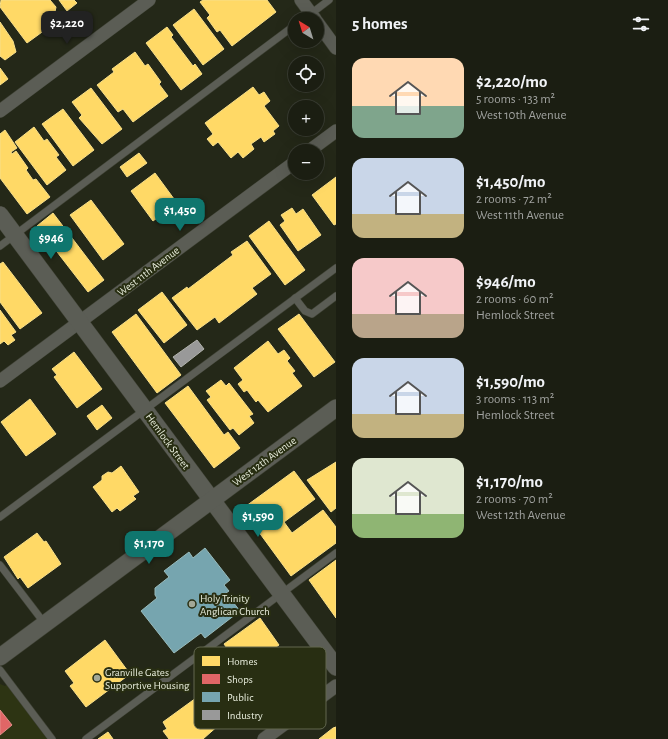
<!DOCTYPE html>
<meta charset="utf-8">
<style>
:root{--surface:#1b1e12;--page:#282b20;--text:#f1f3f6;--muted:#a0a29f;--line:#393c32;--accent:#0f766e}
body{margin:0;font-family:"Alegreya Sans",sans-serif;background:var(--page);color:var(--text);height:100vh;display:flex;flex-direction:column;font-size:15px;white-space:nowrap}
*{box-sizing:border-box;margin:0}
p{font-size:13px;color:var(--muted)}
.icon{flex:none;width:22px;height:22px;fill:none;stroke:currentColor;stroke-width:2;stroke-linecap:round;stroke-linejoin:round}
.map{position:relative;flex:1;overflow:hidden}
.panel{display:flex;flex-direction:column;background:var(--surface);width:332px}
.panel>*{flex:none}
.needle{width:26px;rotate:322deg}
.buttons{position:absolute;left:288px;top:12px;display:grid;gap:8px}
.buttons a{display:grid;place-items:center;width:36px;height:36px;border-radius:50%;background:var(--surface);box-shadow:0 4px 16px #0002,0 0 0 1px var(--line);font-size:20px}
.price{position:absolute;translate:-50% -34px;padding:0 9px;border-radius:8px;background:var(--accent);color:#fff;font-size:13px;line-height:26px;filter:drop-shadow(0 1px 2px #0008)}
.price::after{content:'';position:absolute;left:50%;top:24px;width:12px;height:9px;margin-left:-6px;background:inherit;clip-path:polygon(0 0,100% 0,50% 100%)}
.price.on{background:#222;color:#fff}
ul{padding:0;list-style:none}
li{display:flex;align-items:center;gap:12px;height:100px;padding:0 16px}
li span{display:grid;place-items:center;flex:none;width:112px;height:80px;border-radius:12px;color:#555}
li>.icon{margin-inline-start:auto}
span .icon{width:48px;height:48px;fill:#fffc;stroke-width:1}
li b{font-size:17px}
h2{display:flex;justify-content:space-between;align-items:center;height:48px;padding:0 16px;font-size:17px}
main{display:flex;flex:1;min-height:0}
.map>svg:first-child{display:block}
.built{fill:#2d3413}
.homes{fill:#ffd966;stroke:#f8df89}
.shops{fill:#e06666;stroke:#e28e89}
.public{fill:#76a5af;stroke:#98bbbc}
.industry{fill:#999;stroke:#b1b2ad}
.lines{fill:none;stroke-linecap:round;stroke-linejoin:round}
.service-casing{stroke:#3f4235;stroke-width:8}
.minor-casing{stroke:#3f4235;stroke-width:14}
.tertiary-casing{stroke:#3f4235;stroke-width:18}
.service{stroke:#5b5d55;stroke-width:7}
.minor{stroke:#5b5d55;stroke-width:13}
.tertiary{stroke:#5b5d55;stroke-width:17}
.poi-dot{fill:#a3a897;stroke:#282e12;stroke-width:1.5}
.labels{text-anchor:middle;stroke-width:4;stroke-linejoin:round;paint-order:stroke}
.street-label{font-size:11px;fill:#e8eddc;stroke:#282e12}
.poi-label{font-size:11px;fill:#e8eddc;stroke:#282e12;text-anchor:start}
.key{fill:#282e12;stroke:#62674f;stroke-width:1}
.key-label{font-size:11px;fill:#e8eddc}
</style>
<main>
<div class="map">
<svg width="336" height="739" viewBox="0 0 336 739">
<rect width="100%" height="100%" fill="#242818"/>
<polygon class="built" points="9,683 52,739 0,739 0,684 5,686"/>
<g class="homes">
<polygon points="1,0 50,0 56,7 55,12 60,19 27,43 0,7"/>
<polygon points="59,0 74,0 77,3 67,11"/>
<polygon points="203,0 267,0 276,12 232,46 220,30 217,32 207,18 210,15 200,2"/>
<polygon points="194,9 224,49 203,65 173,25"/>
<polygon points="0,22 13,41 16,52 5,60 0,56"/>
<polygon points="167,27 173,35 171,37 193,66 195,64 202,74 181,90 146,43"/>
<polygon points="135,52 145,66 148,64 161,82 159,84 168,96 133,122 123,109 118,112 97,85 114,72 112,69"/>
<polygon points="0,68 8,79 0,85"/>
<polygon points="253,87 259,95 264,92 270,101 264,106 279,126 273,131 275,134 264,142 261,137 251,144 254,149 243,158 238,152 231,158 218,142 213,146 207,139 213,134 205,123"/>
<polygon points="91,88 122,129 102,144 79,118 82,115 72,102"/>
<polygon points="63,109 94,150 73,166 42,124"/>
<polygon points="34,127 44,141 47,139 59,155 56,157 66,170 47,185 15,142"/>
<polygon points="5,130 17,148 11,152 12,154 16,151 28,168 26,170 33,180 36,179 50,197 27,214 0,178 0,134"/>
<polygon points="139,153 147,163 127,177 120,167"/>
<polygon points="155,173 177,203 153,221 131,191"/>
<polygon points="336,177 336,224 334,225 312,195"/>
<polygon points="91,200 124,244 103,260 70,215"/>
<polygon points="292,208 296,214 303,209 321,235 298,251 280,225 285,221 281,215"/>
<polygon points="53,213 104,280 88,292 37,226"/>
<polygon points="269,221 305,270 285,285 249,236"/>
<polygon points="247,241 271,274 252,288 257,294 219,323 215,317 197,330 172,298 187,287 188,289 233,255 231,252"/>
<polygon points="3,262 42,313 20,329 0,302 0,264"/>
<polygon points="162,292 187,325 164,343 138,310"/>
<polygon points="0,310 16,332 11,335 15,340 8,345 4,341 0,344"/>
<polygon points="136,314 181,375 157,393 112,332"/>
<polygon points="299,314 335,362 314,377 278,329"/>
<polygon points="268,341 278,354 284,350 290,358 287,361 295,371 292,373 302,386 268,412 258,400 256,402 247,390 244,392 238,384 243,380 234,368"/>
<polygon points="74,352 102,389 77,408 54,377 57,375 52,369"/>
<polygon points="221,380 226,386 229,383 253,414 249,416 254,423 239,435 233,428 230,430 207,400 211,397 206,391"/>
<polygon points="188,386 224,435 228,432 240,448 214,468 165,403"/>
<polygon points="30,399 56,434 26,456 1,422"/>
<polygon points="102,405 112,418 97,430 87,416"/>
<polygon points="336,462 336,508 331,512 307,480"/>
<polygon points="121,466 139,492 133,496 136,499 120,511 117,508 112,512 93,487 102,480 102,476 108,472 112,473"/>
<polygon points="294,471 315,499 284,522 292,533 323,510 336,527 336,543 291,576 242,509"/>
<polygon points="37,533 44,542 46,541 61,564 28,588 20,577 18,579 4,557"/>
<polygon points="336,560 336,618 309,580"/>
<polygon points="260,618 279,645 243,671 224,644"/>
<polygon points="105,640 130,674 86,707 70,686 74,683 65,671"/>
<polygon points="196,698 201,705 204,702 220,724 203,739 169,739 163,731 167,729 163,722"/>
<polygon points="336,727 336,739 319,739 333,728"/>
<polygon points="108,732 113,739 98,739"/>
</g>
<polygon class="shops" points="0,710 12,725 0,735"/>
<polygon class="public" points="205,548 230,580 224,585 229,591 226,593 240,611 205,638 201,633 174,653 141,611 157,598 155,595 155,588 169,577 164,571 189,552 193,558"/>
<polygon class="industry" points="197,340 204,349 181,367 173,357"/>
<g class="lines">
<defs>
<g id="service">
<polyline points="304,19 329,0"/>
<polyline points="0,246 295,25"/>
<polyline points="295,298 305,311 312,314 336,296"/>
<polyline points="0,517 336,268"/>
<polyline points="0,565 45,624"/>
<polyline points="0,670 52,739"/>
<polyline points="86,739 336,553"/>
</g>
<g id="minor">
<polyline points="301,0 315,19"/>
<polyline points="317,22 336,48"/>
<polyline points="0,111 149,0"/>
<polyline points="309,151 336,131"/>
<polyline points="0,381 295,162"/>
<polyline points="264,739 336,686"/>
</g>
<g id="tertiary">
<polyline points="0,215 336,667"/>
<polyline points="0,657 336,408"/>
</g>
</defs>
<use href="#service" class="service-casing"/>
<use href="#minor" class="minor-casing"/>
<use href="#tertiary" class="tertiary-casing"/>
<use href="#service" class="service"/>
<use href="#minor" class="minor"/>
<use href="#tertiary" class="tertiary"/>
</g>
<g class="poi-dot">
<circle cx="192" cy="604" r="4"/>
<circle cx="97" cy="678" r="4"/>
</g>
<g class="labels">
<g class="street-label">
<text transform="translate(148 271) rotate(-37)" y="4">West 11th Avenue</text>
<text transform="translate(168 441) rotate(54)" y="4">Hemlock Street</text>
<text transform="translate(264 461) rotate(-36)" y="4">West 12th Avenue</text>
</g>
<g class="poi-label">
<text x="200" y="602">Holy Trinity<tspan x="200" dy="13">Anglican Church</tspan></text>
<text x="105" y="676">Granville Gates<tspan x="105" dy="13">Supportive Housing</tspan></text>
</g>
</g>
<rect x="194" y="647" width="132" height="82" rx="6" class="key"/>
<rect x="202" y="656" width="18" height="10" fill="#ffd966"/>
<rect x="202" y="674" width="18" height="10" fill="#e06666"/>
<rect x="202" y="692" width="18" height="10" fill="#76a5af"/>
<rect x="202" y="710" width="18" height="10" fill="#999"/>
<g class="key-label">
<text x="227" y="665">Homes</text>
<text x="227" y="683">Shops</text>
<text x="227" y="701">Public</text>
<text x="227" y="719">Industry</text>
</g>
</svg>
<div class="buttons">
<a><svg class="needle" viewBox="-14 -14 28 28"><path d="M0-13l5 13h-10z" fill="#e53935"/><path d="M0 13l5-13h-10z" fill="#a0a29f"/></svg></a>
<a><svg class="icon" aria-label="locate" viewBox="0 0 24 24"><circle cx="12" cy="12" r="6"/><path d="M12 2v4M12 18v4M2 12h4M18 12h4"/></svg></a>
<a>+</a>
<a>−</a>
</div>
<b class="price on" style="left:67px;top:45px">$2,220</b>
<b class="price" style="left:180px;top:232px">$1,450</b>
<b class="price" style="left:51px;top:260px">$946</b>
<b class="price" style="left:258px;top:538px">$1,590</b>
<b class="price" style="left:149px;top:565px">$1,170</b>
</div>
<section class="panel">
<h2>5 homes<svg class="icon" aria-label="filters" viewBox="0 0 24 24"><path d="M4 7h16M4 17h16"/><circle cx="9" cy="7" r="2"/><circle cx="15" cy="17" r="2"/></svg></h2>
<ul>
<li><span style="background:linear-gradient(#ffd9b3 60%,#7fa58c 0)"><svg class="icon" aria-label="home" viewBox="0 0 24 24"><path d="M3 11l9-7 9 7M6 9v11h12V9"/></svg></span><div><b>$2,220/mo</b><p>5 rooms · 133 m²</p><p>West 10th Avenue</p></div></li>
<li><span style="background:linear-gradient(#c9d6e8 70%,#c2b280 0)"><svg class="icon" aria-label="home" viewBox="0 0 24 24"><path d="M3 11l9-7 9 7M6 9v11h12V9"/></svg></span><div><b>$1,450/mo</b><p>2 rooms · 72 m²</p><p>West 11th Avenue</p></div></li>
<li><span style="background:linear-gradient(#f6c9c9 70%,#b9a48a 0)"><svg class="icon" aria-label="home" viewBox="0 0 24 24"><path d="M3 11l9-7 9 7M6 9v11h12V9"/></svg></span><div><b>$946/mo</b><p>2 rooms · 60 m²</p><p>Hemlock Street</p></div></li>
<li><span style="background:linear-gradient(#c9d6e8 70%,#c2b280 0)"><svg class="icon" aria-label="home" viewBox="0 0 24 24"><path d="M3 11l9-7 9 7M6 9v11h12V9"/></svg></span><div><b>$1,590/mo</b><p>3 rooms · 113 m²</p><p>Hemlock Street</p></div></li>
<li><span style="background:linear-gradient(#dfe7d0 70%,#8fb573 0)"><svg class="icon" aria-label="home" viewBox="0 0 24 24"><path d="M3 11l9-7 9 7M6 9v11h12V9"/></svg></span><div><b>$1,170/mo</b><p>2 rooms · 70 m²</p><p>West 12th Avenue</p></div></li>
</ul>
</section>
</main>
